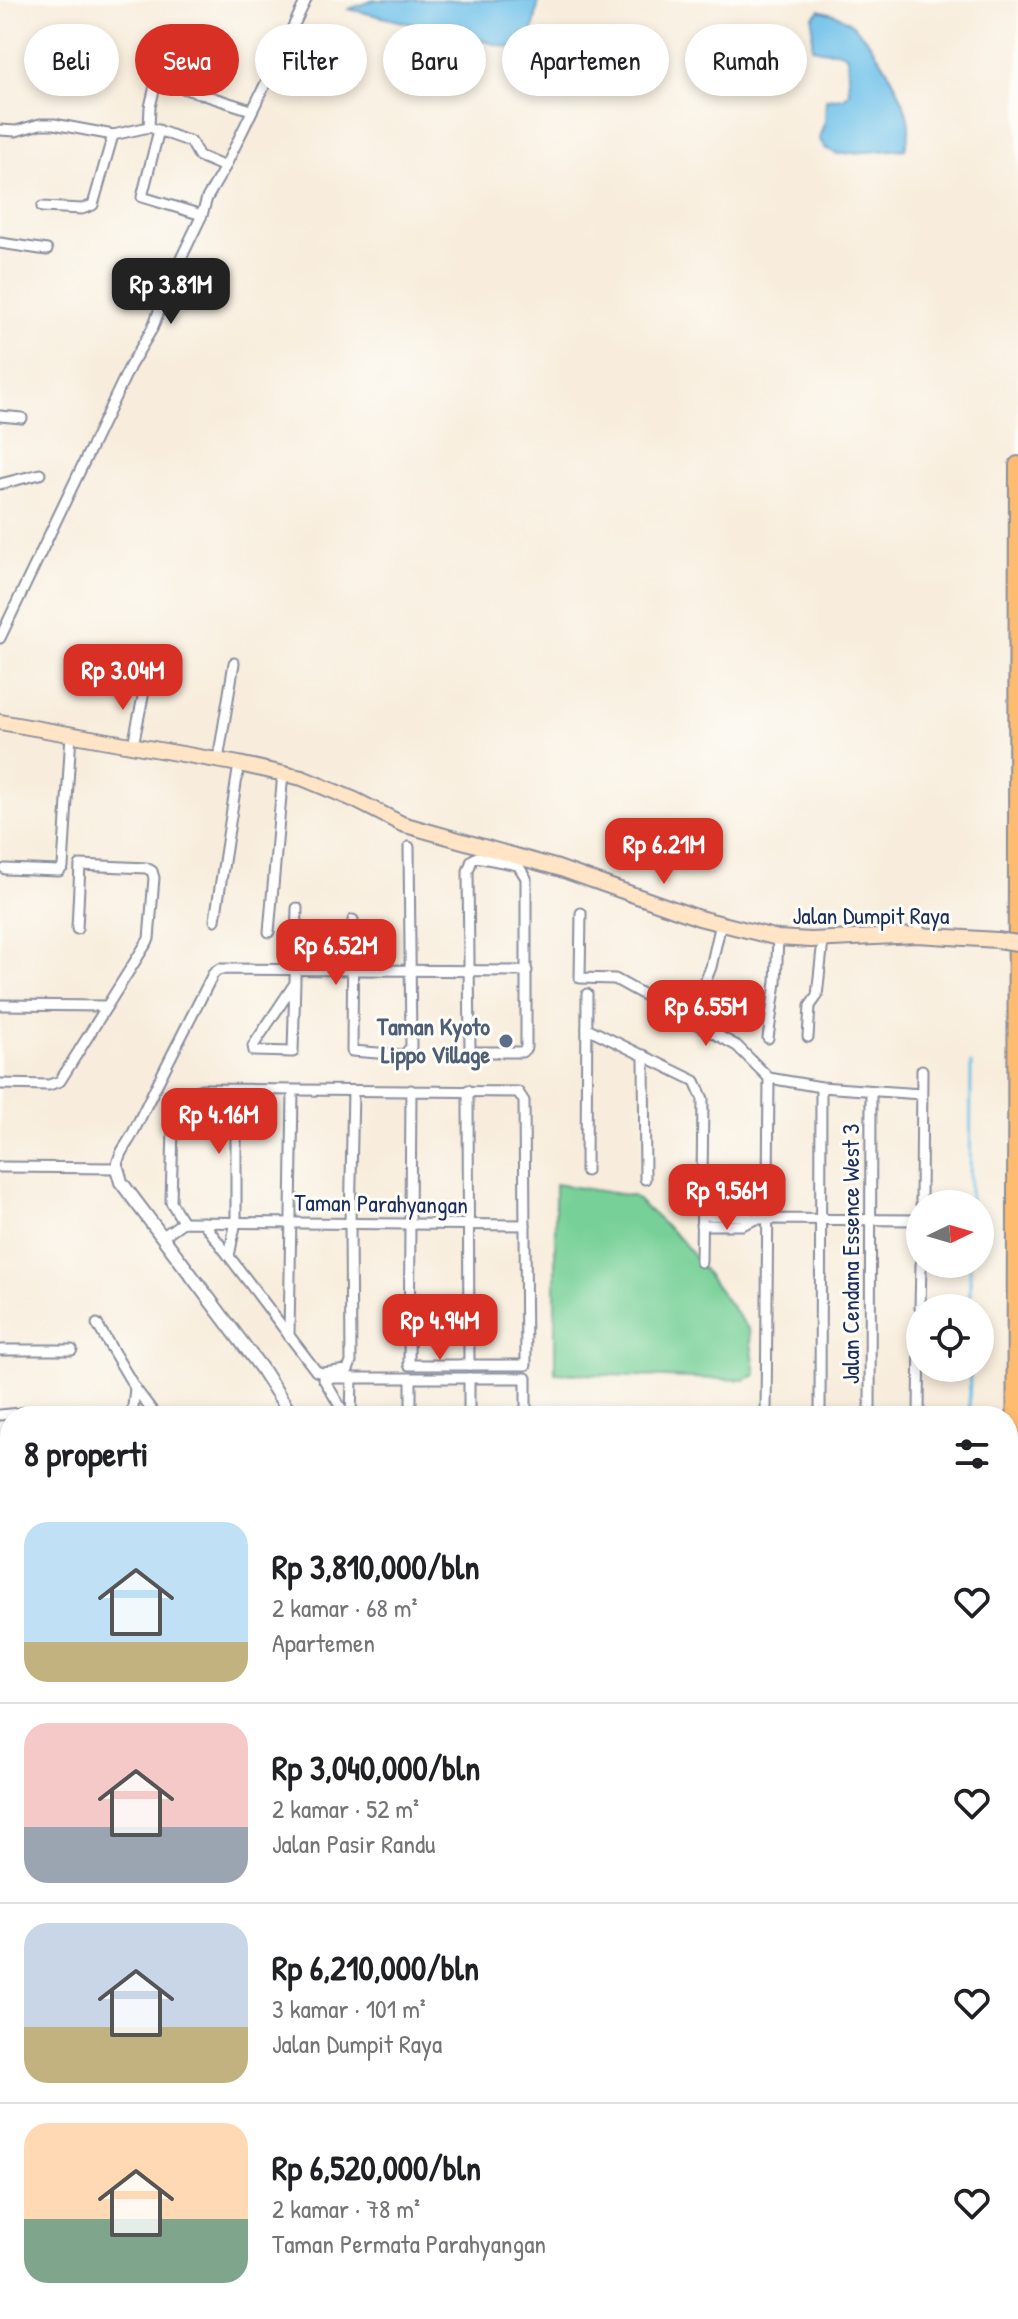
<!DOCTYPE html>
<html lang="id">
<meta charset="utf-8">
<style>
:root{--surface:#fff;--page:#f6f6f6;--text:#202124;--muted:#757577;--line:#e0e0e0;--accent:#d93025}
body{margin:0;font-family:"Patrick Hand",sans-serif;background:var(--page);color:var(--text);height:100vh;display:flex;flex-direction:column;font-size:30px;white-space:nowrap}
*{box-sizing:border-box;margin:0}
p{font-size:26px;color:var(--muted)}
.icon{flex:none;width:44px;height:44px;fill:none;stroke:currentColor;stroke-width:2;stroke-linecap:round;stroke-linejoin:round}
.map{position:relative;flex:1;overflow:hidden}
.details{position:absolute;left:0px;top:1406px;width:1018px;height:914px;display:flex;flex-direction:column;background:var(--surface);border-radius:32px 32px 0 0;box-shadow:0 4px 12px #0003}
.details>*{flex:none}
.guide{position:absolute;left:24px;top:24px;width:970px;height:72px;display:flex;gap:16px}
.needle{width:52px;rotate:85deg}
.tools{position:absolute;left:906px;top:1190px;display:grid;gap:16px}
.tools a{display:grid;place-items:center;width:88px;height:88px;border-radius:50%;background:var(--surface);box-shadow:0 4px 12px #0003;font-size:40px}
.price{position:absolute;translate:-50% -68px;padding:0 18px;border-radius:16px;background:var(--accent);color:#fff;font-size:26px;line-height:52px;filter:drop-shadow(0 2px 4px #0008)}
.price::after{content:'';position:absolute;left:50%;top:48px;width:24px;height:18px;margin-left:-12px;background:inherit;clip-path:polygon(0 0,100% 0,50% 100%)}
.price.active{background:#222;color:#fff}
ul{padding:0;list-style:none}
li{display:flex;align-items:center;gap:24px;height:200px;padding:0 24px}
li+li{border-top:2px solid var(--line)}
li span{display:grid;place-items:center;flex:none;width:224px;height:160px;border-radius:24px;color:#555}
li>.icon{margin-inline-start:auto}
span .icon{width:96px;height:96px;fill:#fffc;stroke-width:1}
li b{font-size:34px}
h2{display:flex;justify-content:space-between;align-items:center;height:96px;padding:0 24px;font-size:34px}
.pill{padding:0 28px;border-radius:36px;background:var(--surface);box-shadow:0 4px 12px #0003;font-size:28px;line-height:72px}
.pill.active{background:var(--accent);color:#fff}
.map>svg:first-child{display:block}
.green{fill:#77d097;stroke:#49807a;stroke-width:2}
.water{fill:#6cc0e9;stroke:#4478a4;stroke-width:2}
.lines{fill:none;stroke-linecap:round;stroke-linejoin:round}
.stream{stroke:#6cc0e9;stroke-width:3}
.minor-casing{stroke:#8a8e9d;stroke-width:13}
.tertiary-casing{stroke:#8a8e9d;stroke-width:16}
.secondary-casing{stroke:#8a8e9d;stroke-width:18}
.motorway-casing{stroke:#8a8e9d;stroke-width:20}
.minor{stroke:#fff;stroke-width:9}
.tertiary{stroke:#fff;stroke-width:12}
.secondary{stroke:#ffe4c6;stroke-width:14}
.motorway{stroke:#febc70;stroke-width:16}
.secondary-bridge-casing{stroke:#8a8e9d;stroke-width:18;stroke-linecap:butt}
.secondary-bridge{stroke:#ffe4c6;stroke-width:14}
.service-dot{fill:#5c6f8a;stroke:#fdfcf7;stroke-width:3}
.labels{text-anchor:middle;stroke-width:6;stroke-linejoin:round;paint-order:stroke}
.street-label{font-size:24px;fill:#1b2f5e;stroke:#fdfcf7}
.service-label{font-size:24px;font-weight:bold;fill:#4e5e75;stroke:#fdfcf7;text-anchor:end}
</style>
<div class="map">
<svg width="1018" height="2319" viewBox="0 0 1018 2319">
<rect width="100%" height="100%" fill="#fdfcf7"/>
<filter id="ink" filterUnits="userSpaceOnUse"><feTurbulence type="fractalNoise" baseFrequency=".0125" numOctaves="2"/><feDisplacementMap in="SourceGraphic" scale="16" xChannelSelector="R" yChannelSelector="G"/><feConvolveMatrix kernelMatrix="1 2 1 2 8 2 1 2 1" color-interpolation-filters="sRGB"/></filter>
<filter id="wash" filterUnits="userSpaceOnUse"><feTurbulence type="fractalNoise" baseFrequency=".006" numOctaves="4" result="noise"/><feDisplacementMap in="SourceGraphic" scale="32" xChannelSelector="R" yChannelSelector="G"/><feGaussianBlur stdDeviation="1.8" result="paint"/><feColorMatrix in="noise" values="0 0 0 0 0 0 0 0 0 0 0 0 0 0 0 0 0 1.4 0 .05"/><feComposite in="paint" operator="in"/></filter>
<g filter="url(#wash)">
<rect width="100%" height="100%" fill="#f8eddc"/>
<g class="green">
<polygon points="555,1184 633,1196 682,1241 749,1330 756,1375 744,1380 555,1373"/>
<rect x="545" y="2310" width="46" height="9"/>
<rect x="241" y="2311" width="55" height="8"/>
</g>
<g class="water">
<polygon points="374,0 539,0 529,52 349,9"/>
<path d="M820 10C827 13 837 14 843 18 870 33 910 100 909 130 909 136 906 143 905 149L838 154 825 148 819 138 825 121 826 99 844 98 849 92 847 56C836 47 824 54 812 47L813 18Z"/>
</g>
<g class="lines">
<g class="stream">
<polyline points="970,1204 971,1064"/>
<polyline points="970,1308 970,1264"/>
<polyline points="969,1416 970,1368"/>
</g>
</g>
</g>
<g filter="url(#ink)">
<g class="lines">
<defs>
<g id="minor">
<polyline points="179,46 167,83 155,86 150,107 149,127 191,142 199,156 225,167"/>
<polyline points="167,83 251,110"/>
<polyline points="0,130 16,131 40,124 54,124 113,135 149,127"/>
<polyline points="159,130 142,197 202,215"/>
<polyline points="42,207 82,209 93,205 113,135"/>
<polyline points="0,243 47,250"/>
<polyline points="0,416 22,418"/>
<polyline points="0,484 40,474"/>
<polyline points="0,638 130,366 152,329 174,273 202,215 207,198 225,167 306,0"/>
<polyline points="133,745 145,687"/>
<polyline points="218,760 234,663"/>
<polygon points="477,857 518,865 526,878 526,1048 522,1052 474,1052 470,1049 468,871 472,860"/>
<polyline points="5,869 59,871 63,867 71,734"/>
<polyline points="581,913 580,978 615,979 737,1046 769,1078 821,1087 921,1094"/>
<polyline points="215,920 239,764"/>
<polyline points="353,920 352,1051 404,1055 411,1047 409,847"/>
<polyline points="269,932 283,773"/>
<polyline points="917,935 920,920"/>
<polyline points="293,986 253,1046 254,1051 293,1052 297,908"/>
<polyline points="0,1005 107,1006"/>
<polyline points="696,1005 711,967 721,923"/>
<polyline points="587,1028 695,1081 703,1099 701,1262"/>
<polyline points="808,1037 810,1006 817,996 823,940"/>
<polyline points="768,1038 776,982 778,938"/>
<polyline points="644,1055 645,1179"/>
<polyline points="0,1084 49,1085 60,1081 149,939 154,878 152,871 146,868 80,865 77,929"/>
<polyline points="468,1090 469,1365"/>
<path d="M0 1167 117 1168C117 1155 126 1146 132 1135 158 1081 186 1028 213 974L219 969 527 971"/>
<polyline points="586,1171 587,994"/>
<polyline points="921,1204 922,1070"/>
<polyline points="702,1215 743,1216 756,1219 920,1220"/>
<path d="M183 1222 171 1202 173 1127C175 1113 188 1094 201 1089L518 1092 524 1101 526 1365H409L411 1090"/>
<polyline points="203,1222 316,1371 322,1373 348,1370 351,1362 350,1223 353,1091"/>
<polyline points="701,1225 742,1225 756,1219"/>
<polyline points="162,1237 183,1222 525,1225"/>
<polyline points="229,1256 236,1221 236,1090"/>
<polyline points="920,1308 921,1264"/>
<polyline points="97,1324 135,1388 156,1416"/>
<polyline points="289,1336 293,1091"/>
<polyline points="0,1350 72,1350"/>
<polyline points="469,1378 469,1416"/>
<polyline points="0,1415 42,1411"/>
<polyline points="132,1416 135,1388"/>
<polyline points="346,1416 323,1378 526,1378 526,1416"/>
<polyline points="351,1416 352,1378"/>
<polyline points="411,1416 411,1379"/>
<polyline points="766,1416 769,1078"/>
<polyline points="820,1416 821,1087"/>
<polyline points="870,1416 871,1092"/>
<polyline points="919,1416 920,1318"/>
<polyline points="0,1625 4,1782 3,1786 0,1786"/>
<polyline points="0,1823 10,1823"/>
<polyline points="0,2042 10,2043"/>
<polyline points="0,2293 10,2293"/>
<polyline points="14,2310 15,2319"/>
<polyline points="354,2310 354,2319"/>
<polyline points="135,2319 135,2310"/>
<polyline points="241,2319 241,2310"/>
<polyline points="371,2319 371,2310"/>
<polyline points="485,2319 485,2310"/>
<polyline points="599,2319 600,2310"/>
<polyline points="719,2319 720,2310"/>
<polyline points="765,2319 765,2310"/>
</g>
<g id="tertiary">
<polyline points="117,1168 121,1182 261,1368 292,1416"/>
<polyline points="0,2155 10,2155"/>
<polyline points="0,2175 10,2175"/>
<polyline points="856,2319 856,2310"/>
<polyline points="869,2319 869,2310"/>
</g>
<polyline id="secondary" points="0,722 239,764 302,778 355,800 402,824 558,868 699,918 778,938 811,940 917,935 997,940"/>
<polyline id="motorway" points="1013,2319 1018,465"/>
</defs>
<use href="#minor" class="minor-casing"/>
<use href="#tertiary" class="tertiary-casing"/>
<use href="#secondary" class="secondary-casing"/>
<use href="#motorway" class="motorway-casing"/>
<use href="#minor" class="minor"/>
<use href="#tertiary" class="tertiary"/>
<use href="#secondary" class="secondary"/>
<use href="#motorway" class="motorway"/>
<defs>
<polyline id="secondary-bridge" points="997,940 1018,943"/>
</defs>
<use href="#secondary-bridge" class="secondary-bridge-casing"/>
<use href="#secondary-bridge" class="secondary-bridge"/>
</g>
</g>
<circle class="service-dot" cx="506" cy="1041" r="8"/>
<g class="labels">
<g class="street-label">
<text x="871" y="924">Jalan Dumpit Raya</text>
<text transform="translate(381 1204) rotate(1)" y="8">Taman Parahyangan</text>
<text transform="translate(851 1254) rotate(-90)" y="8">Jalan Cendana Essence West 3</text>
</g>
<g class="service-label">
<text x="490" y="1035">Taman Kyoto<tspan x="490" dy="28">Lippo Village</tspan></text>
</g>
</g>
</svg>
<div class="tools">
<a><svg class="needle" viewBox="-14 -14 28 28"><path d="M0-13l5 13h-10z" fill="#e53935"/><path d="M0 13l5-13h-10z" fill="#757577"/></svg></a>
<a><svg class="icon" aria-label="locate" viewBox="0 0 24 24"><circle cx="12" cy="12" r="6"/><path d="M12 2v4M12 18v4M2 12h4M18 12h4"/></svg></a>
</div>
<b class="price active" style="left:171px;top:326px">Rp 3.81M</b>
<b class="price" style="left:123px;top:712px">Rp 3.04M</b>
<b class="price" style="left:664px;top:886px">Rp 6.21M</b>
<b class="price" style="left:336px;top:987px">Rp 6.52M</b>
<b class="price" style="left:706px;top:1048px">Rp 6.55M</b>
<b class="price" style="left:219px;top:1156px">Rp 4.16M</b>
<b class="price" style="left:727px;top:1232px">Rp 9.56M</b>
<b class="price" style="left:440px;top:1362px">Rp 4.94M</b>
<div class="guide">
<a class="pill">Beli</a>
<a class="pill active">Sewa</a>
<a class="pill">Filter</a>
<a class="pill">Baru</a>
<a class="pill">Apartemen</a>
<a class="pill">Rumah</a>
</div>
<section class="details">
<h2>8 properti<svg class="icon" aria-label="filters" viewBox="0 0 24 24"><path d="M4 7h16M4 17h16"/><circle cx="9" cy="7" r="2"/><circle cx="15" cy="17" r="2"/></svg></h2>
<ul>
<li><span style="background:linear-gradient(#bfe0f5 75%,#c2b280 0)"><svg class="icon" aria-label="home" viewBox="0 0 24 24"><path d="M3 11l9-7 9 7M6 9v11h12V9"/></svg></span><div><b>Rp 3,810,000/bln</b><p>2 kamar · 68 m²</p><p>Apartemen</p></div><svg class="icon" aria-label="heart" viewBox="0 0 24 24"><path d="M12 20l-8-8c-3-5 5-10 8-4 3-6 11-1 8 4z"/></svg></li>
<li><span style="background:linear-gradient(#f6c9c9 65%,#9aa5b1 0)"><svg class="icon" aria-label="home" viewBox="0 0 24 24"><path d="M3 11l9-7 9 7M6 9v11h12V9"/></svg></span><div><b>Rp 3,040,000/bln</b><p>2 kamar · 52 m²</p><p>Jalan Pasir Randu</p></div><svg class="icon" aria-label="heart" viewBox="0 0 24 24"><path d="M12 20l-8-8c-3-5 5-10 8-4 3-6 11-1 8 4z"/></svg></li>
<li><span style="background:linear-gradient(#c9d6e8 65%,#c2b280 0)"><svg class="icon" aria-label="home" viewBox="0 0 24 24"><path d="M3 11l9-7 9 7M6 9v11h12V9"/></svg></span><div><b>Rp 6,210,000/bln</b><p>3 kamar · 101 m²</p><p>Jalan Dumpit Raya</p></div><svg class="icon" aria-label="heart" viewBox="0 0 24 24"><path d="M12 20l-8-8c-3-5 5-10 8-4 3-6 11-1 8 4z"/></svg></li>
<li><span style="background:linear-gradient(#ffd9b3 60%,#7fa58c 0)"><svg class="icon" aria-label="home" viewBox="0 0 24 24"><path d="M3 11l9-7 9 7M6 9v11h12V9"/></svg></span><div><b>Rp 6,520,000/bln</b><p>2 kamar · 78 m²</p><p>Taman Permata Parahyangan</p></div><svg class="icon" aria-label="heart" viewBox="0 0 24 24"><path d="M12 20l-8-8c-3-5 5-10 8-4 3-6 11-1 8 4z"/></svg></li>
</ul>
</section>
</div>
